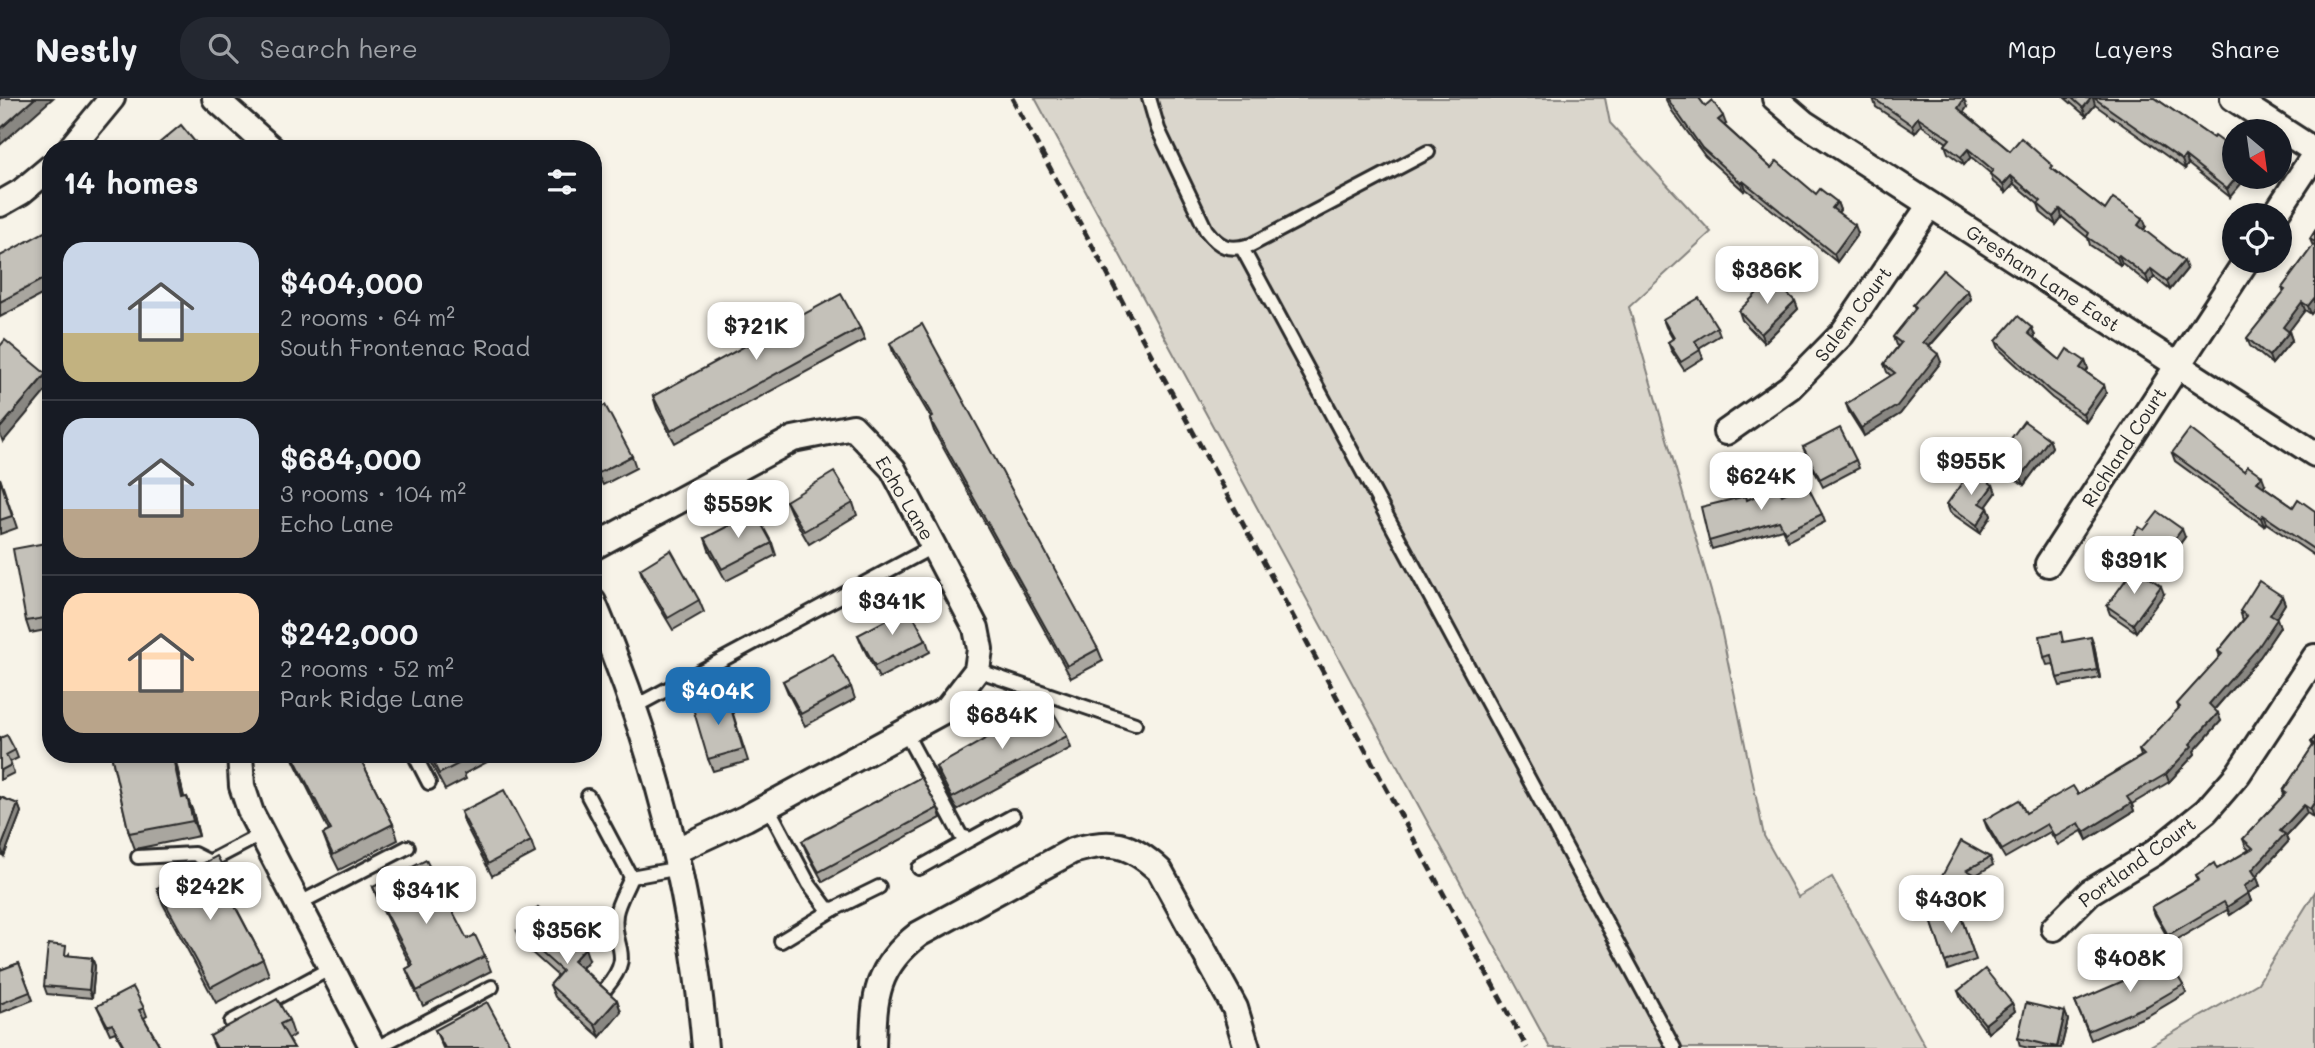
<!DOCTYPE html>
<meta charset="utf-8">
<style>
:root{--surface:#171b24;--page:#242831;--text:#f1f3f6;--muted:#9ea1a6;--line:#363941;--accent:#1f6fb2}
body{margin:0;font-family:Mali,sans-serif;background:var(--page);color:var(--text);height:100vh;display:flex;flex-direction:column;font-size:26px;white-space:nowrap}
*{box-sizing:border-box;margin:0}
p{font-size:23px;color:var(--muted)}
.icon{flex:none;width:38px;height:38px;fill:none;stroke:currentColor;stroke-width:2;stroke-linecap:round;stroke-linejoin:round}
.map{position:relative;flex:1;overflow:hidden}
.panel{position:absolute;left:42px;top:42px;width:560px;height:623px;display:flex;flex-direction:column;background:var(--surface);border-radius:28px;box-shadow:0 4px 10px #0003}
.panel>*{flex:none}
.needle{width:46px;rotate:151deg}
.buttons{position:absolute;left:2222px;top:21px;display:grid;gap:14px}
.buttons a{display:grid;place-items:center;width:70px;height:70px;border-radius:50%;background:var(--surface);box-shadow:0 4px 10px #0003;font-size:35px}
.price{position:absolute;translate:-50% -60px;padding:0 16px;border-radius:14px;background:#fff;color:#222;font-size:23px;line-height:46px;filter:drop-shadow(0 2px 4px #0008)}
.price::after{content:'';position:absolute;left:50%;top:42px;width:21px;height:16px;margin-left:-10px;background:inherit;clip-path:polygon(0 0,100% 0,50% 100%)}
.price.current{background:var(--accent);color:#fff}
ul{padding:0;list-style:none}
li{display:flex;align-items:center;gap:21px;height:175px;padding:0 21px}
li+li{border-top:2px solid var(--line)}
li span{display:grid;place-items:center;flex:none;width:196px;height:140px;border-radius:21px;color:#555}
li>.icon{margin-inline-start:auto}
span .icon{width:84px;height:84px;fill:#fffc;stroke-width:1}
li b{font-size:30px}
h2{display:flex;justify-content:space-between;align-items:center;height:84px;padding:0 21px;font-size:30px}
header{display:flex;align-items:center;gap:42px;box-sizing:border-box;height:98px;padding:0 35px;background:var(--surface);border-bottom:2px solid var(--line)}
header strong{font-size:33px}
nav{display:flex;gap:38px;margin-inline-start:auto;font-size:24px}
.search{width:490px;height:63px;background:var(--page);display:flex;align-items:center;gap:18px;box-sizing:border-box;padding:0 24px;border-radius:28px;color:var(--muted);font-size:26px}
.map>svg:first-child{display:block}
.green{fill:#dad6cc;stroke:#82807c;stroke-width:2}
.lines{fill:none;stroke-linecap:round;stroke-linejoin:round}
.service-casing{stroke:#2b2b2b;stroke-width:18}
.minor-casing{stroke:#2b2b2b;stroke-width:30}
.service{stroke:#f7f3e8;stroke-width:12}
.minor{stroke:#f7f3e8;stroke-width:24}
.rail{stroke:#2b2b2b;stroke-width:5;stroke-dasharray:10 5;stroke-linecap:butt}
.wall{fill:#a9a69f;stroke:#2b2b2b;stroke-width:2}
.shaded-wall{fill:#898782;stroke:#2b2b2b;stroke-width:2}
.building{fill:#c4c1b9;stroke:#2b2b2b;stroke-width:2}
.labels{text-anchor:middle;stroke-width:5;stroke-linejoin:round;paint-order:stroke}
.street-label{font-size:19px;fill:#2b2b2b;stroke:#f7f3e8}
</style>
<header>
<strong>Nestly</strong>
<div class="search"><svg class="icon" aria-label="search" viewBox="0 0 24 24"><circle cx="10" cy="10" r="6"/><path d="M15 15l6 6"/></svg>Search here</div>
<nav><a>Map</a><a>Layers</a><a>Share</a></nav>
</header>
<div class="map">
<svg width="2315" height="950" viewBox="0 0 2315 950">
<rect width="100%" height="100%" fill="#f7f3e8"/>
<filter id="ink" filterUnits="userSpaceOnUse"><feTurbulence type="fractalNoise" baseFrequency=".0143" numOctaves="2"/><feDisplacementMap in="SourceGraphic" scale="14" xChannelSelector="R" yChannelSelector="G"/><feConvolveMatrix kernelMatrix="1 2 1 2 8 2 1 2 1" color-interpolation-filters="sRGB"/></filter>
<g filter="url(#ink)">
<g class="green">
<polygon points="1035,0 1605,0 1610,25 1711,134 1629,209 1719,521 1764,738 1798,799 1832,779 1926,950 1550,950"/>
<polygon points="2315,794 2315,950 2147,950 2258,885"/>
</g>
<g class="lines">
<defs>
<g id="service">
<path d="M1149 0 1158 31 1206 132C1220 150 1229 153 1251 147L1428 54"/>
<polyline points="1242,150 1674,950"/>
<polyline points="977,572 1135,626"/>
<polyline points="634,609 934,448"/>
<polyline points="905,634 961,738 971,741 1013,718"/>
<polyline points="414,656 429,685"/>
<path d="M588 698 631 779C627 790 618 804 616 816 611 850 636 854 606 890"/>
<polyline points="768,709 809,786 827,810 834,811 879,789"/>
<polyline points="138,759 194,756 208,763"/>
<polyline points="203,767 262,736"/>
<polyline points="919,770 971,741"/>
<polyline points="631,779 680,770"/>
<polyline points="298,806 408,749"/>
<polyline points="781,843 834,811"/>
<polyline points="231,924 331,870"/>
<polyline points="376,950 492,889"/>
</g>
<g id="minor">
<polyline points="215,0 272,51"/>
<polyline points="1775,0 1804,25 2315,356"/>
<polyline points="2233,0 2315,53"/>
<polyline points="70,51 112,0"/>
<polyline points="0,106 21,94 51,69"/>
<polyline points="2275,117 2315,56"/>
<polyline points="1726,334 1790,289 1842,236 1930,107"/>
<polyline points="593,449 793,341 853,329 893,371 976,530 980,551 977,572 947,611 746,720 677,752"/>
<polyline points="2048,466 2246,163"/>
<path d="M593 504C655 649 692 793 705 950"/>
<polyline points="240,656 242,688 251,715 373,950"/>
<polyline points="2054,830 2090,794 2154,755 2206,713 2238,676 2315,559"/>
<path d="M873 950C874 898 876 869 919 836L1072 753C1111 741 1130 745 1160 773L1235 910 1247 950"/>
</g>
</defs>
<use href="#service" class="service-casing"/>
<use href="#minor" class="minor-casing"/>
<use href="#service" class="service"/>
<use href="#minor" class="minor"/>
<polyline class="rail" points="1012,0 1527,950"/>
</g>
<g class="wall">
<polygon points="1665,0 1699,0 1705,8 1726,26 1724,27 1771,70 1816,96 1837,104 1840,112 1838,115 1858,135 1837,164 1746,91 1744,93 1705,58 1672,13"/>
<polygon points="1873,0 1967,9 1963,14 2010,53 2055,73 2105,112 2146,128 2144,132 2187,171 2170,192 2154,179 2149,186 2122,165 2120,167 2090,147 2088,140 2062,119 2056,127 2041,115 2038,106 2014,86 2006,95 1993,84 1990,75 1971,59 1964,67 1948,55 1945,47 1947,45 1921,27 1915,35 1876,9"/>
<polygon points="2065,0 2155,0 2213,40 2230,49 2233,58 2232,59 2230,99 2188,66 2185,71 2095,7 2086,18"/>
<polygon points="2315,133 2315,211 2311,216 2305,212 2289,233 2292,242 2272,266 2250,248 2247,240 2284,194 2282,190 2313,148 2310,141"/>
<polygon points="51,142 51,192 0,219 0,158"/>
<polygon points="1968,193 1971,201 1929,249 1941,264 1900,316 1864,338 1849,314 1846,306 1891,278 1887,274 1884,266 1898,248 1896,247 1893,239 1915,212 1913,207"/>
<polygon points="1795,203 1798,211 1764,245 1742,222 1739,213"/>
<polygon points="1663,221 1717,229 1720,237 1699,250 1703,260 1684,272 1671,252 1668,244 1673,241 1666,229"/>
<polygon points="860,230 865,242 675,345 657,311 653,298"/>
<polygon points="2032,230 2035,238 2034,240 2060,262 2085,263 2088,271 2086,274 2104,287 2106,295 2086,324 2052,300 1999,251 1996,243"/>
<polygon points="890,245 1098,551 1103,563 1071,580 934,333 930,321 931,320 894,257"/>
<polygon points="593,313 632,358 636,370 603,387 593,368"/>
<polygon points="2049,341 2052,349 2024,387 1999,369 1996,361"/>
<polygon points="1803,349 1856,362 1859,370 1823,389 1806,357"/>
<polygon points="2172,355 2265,386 2263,388 2293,409 2315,413 2315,458 2266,425 2264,428 2175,363"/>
<polygon points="0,380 17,430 0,436"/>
<polygon points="1993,387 1996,395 1986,409 1988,410 1991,418 1980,435 1950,414 1947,406"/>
<polygon points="1782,397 1822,416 1825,424 1788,443 1782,431 1712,451 1709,443 1748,402"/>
<polygon points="786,403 853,405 857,417 809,446 791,415"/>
<polygon points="2144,432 2185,439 2160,473 2131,452 2128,444"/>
<polygon points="705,440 772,445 776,457 726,483 709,452"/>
<polygon points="51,444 51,531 30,535 26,523"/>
<polygon points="640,471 699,502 704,514 673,532 644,483"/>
<polygon points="2164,496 2136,534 2110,516 2107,508"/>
<polygon points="2282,498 2285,506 2276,520 2277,521 2280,529 2260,559 2214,612 2221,623 2194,653 2195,656 2169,684 2132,706 2134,713 2087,742 2082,733 2058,747 2050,734 2005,760 1987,730 1984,722 2026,715 2078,696 2141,658 2139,652 2179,611 2177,606 2220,559 2218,553 2243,522 2240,513"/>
<polygon points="858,537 926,542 930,554 879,580 863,549"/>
<polygon points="2064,544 2094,547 2100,580 2060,588 2057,580 2054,566 2047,567 2044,559"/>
<polygon points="783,583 851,589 855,601 805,628 788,595"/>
<polygon points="727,597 748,663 713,673 708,661"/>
<polygon points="1067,638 1071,650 957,712 940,681 936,669"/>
<polygon points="2315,639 2315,716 2313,719 2307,715 2286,738 2288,744 2256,778 2260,788 2248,795 2251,803 2230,817 2227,812 2171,845 2155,817 2152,809 2198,782 2196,777 2217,771 2249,752 2246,749 2243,741 2284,697 2283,693 2313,648 2311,644"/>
<polygon points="0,640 15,652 18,660 10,664 14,675 0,682"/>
<polygon points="111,656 174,656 184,700 187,699 193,714 199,738 135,751 129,735"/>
<polygon points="291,656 358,656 393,726 398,742 339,772 329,752 323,736 329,733 295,665"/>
<polygon points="426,656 502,656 464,676 466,681 445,692"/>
<polygon points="0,699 18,706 21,714 4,758 0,756"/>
<polygon points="938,710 941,720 823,784 806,753 802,743"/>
<polygon points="461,714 531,743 535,755 492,778 465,726"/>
<polygon points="1990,759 1993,767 1976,777 1981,780 1984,788 1975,805 1950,792 1938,799 1935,791"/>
<polygon points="229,780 235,795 230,798 263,861 269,877 216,905 163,806 157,790"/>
<polygon points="373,789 467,841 485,858 491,873 423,908 412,886 406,871 411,868 379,805"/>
<polygon points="1958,810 1976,862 1948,872 1930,819"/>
<polygon points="517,833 589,862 582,870 617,902 621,914 600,939 555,899 550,887 558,878 521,845"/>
<polygon points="69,856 69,858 92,860 95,868 92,900 47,896 44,888"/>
<polygon points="19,865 33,902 0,915 0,872"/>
<polygon points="2183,887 2186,895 2149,917 2091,942 2075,904"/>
<polygon points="1958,893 2012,905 2015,913 1988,935 1961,901"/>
<polygon points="97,908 144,910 147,918 144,920 161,950 124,950 115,934 110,936"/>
<polygon points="2065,914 2068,922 2061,950 2029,950 2020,948 2018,940"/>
<polygon points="289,922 294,937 288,941 294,950 215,950 210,938"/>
<polygon points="435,932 512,950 443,950"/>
</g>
<g class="shaded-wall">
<polygon points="35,0 53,0 0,47 0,31"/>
<polygon points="2091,0 2093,0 2095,7 2086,18 2083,10"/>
<polygon points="1964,1 1967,9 1961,18 1958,10"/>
<polygon points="1723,18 1726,26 1721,30 1718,22"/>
<polygon points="1918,19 1921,27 1915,35 1912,27"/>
<polygon points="195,44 197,51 189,51 189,50"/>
<polygon points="2230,49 2233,58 2229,63 2226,55"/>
<polygon points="1968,51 1971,59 1964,67 1961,59"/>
<polygon points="2185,58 2188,66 2185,71 2182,62"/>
<polygon points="2011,78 2014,86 2006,95 2003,87"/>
<polygon points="2237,79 2247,79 2230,99 2227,91"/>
<polygon points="1743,83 1746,91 1744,93 1741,85"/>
<polygon points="1837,104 1840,112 1835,118 1832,110"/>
<polygon points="2060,111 2062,119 2056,127 2053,119"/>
<polygon points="2143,120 2146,128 2141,135 2138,127"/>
<polygon points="1855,127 1858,135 1837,164 1834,156"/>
<polygon points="2119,157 2122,165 2120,167 2117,159"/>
<polygon points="2184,163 2187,171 2170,192 2167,183"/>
<polygon points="2151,171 2154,179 2149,186 2146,178"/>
<polygon points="1968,193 1971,201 1926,252 1923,244"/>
<polygon points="2315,199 2315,211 2311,216 2308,208"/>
<polygon points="1795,203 1798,211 1764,245 1761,236"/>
<polygon points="2302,204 2305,212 2286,237 2283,229"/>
<polygon points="2032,230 2035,238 2031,243 2028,235"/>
<polygon points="2289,234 2292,242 2272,266 2269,258"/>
<polygon points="1938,256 1941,264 1900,316 1864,338 1861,330"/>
<polygon points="2085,263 2088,271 2083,278 2080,270"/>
<polygon points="46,276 50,288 3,344 0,336 0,330"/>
<polygon points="2104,287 2106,295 2086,324 2083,316"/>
<polygon points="2049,341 2052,349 2024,387 2021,379"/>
<polygon points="2262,378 2265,386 2260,393 2257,384"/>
<polygon points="1993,387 1996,395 1983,413 1980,405"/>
<polygon points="1988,410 1991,418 1980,435 1977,427"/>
<polygon points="2263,417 2266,425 2264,428 2261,420"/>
<polygon points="2182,431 2185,439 2160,473 2157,465"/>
<polygon points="2161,488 2164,496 2136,534 2133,526"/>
<polygon points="2282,498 2285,506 2273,525 2270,517"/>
<polygon points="2277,521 2280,529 2260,559 2212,614 2209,606"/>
<polygon points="2091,539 2094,547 2100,580 2097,572"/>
<polygon points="2218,615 2221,623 2194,653 2195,656 2169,684 2166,676 2190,646"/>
<polygon points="172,656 174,656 188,716 182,700"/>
<polygon points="187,699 193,714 199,738 193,723"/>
<polygon points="2315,703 2315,716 2313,719 2310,711"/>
<polygon points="2131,705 2134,713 2087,742 2084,734"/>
<polygon points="18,706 21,714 4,758 1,750"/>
<polygon points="2304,707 2307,715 2286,738 2288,744 2255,780 2252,772 2280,733"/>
<polygon points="1981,780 1984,788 1975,805 1972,797"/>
<polygon points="2257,780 2260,788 2248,795 2251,803 2230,817 2227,809 2244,788"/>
<polygon points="585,850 589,862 577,875 573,863"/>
<polygon points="92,860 95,868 92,900 89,892"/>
<polygon points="617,902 621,914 600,939 595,927"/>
<polygon points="2012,905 2015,913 1988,935 1985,926"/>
<polygon points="2065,914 2068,922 2061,950 2057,950"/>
</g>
<g class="building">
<polygon points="0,0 35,0 0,31"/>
<polygon points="1667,0 1699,0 1705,8 1712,2 1723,18 1718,22 1771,70 1777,63 1816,96 1820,91 1837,104 1832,110 1855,127 1834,156 1743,83 1741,85 1702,50"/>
<polygon points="1873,0 1962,0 1964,1 1958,10 2010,53 2021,40 2053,68 2051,70 2105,112 2113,100 2143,120 2138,127 2184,163 2167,183 2151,171 2146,178 2119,157 2117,159 2087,139 2089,135 2060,111 2053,119 2038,106 2041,103 2011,78 2003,87 1990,76 1993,72 1968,51 1961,59 1945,47 1950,41 1918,19 1912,27"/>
<polygon points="2072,0 2091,0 2083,10"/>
<polygon points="2094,0 2155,0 2213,40 2215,38 2230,49 2226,55 2235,62 2235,79 2237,79 2227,91 2185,58 2182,62"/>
<polygon points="181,27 195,44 189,50 189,51 152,51"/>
<polygon points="46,133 51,142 51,177 0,204 0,158"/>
<polygon points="2315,133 2315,144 2310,141"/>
<polygon points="2315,145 2315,199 2308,208 2302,204 2283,229 2289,234 2269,258 2247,240 2285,192 2282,190"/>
<polygon points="1943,172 1968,193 1923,244 1938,256 1897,308 1861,330 1846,306 1895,275 1884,266 1901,245 1893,239 1916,210 1913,207"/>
<polygon points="1772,180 1795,203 1761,236 1739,213"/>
<polygon points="841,196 860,230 671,333 653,298"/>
<polygon points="1699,200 1717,229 1695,243 1700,252 1681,264 1668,244 1674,240 1663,221"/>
<polygon points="2018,218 2032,230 2028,235 2060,262 2067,251 2085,263 2080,270 2104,287 2083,316 2049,292 1996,243"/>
<polygon points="922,226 1098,551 1067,568 930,321 933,319 890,245"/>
<polygon points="5,242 46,276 0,330 0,248"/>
<polygon points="605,307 632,358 599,375 593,365 593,313"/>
<polygon points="2024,323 2049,341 2021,379 1996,361"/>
<polygon points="1840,330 1856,362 1820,381 1803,349"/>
<polygon points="2190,331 2244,373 2248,368 2262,378 2257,384 2293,409 2298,401 2315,413 2315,452 2263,417 2261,420 2172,355"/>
<polygon points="1971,372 1993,387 1980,405 1988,410 1977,427 1947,406"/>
<polygon points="834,374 853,405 804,433 786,403"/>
<polygon points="0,381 12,418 0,422"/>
<polygon points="1806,385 1822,416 1785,434 1779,423 1709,443 1701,409 1746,398 1747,402 1777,388 1782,397"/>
<polygon points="755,414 772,445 722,471 705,440"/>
<polygon points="2158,414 2182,431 2157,465 2128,444 2139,429 2144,432"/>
<polygon points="51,444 51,519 26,523 13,451"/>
<polygon points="671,452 699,502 668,520 640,471"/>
<polygon points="2135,469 2161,488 2133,526 2107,508"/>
<polygon points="2259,483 2282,498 2270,517 2277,521 2257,551 2209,606 2218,615 2190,646 2192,648 2166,676 2127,699 2131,705 2084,734 2079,725 2055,739 2047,726 2002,752 1984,722 2019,702 2026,715 2073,688 2078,696 2144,657 2139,652 2180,609 2177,606 2222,556 2218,553 2247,518 2240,513"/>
<polygon points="909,510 926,542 875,568 858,537"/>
<polygon points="2061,534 2063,544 2091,539 2097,572 2057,580 2052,557 2044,559 2040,538"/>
<polygon points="833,556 851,589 801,616 783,583"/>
<polygon points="727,597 743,651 708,661 692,607"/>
<polygon points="1048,605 1067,638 952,700 936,669"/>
<polygon points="7,637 15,652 6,657 11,667 0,673 0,640"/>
<polygon points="2315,639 2315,703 2310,711 2304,707 2280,733 2285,736 2252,772 2257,780 2244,788 2248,795 2227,809 2224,804 2168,837 2152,809 2199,782 2196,777 2214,765 2217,771 2253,750 2243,741 2286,695 2283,693 2314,646 2311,644"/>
<polygon points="111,656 172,656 182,700 187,699 193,723 129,735"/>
<polygon points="292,656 358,656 393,726 333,757 323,736 331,732"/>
<polygon points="429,656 466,656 458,661 460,665 439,676"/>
<polygon points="921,679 938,710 819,774 802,743"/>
<polygon points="504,692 531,743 488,766 461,714"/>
<polygon points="0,699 18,706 1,750 0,749"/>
<polygon points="1961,743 1990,759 1967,772 1981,780 1972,797 1947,784 1935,791"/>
<polygon points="217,758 229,780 222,784 263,861 211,889 157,790"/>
<polygon points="426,762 467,841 475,837 485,858 417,893 406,871 413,867 373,789"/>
<polygon points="538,809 585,850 573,863 617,902 595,927 550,887 562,873 517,833"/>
<polygon points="1958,810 1973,854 1945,864 1930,819"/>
<polygon points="48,846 66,848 65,857 92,860 89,892 44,888"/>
<polygon points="2164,855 2183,887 2147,908 2088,933 2075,904 2130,880 2128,877"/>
<polygon points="19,865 30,894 0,906 0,872"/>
<polygon points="1985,871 2012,905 1985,926 1958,893"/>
<polygon points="133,889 144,910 139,912 161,950 125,950 112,926 108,928 97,908"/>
<polygon points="277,901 289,922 280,926 294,950 217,950 210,938"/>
<polygon points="487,904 512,950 445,950 435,932"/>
<polygon points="2026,905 2065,914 2057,949 2018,940"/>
</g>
</g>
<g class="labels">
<g class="street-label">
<text transform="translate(2043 180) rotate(33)" y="7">Gresham Lane East</text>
<text transform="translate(1853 216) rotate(-53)" y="7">Salem Court</text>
<text transform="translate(2124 349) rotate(-57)" y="7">Richland Court</text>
<text transform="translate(905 400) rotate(59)" y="7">Echo Lane</text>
<text transform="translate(2137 764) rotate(-36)" y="7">Portland Court</text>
</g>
</g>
</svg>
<div class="buttons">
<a><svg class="needle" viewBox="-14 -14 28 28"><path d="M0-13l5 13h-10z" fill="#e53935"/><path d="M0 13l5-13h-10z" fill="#9ea1a6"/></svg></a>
<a><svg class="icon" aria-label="locate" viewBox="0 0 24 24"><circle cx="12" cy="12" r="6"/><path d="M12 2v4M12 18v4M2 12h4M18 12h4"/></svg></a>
</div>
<b class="price" style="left:1767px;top:208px">$386K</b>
<b class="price" style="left:756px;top:264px">$721K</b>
<b class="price" style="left:1971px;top:399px">$955K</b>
<b class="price" style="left:1761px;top:414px">$624K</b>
<b class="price" style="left:738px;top:442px">$559K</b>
<b class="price" style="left:2134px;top:498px">$391K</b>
<b class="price" style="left:892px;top:539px">$341K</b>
<b class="price current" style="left:718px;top:629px">$404K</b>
<b class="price" style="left:1002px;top:653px">$684K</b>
<b class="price" style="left:210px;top:824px">$242K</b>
<b class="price" style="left:426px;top:828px">$341K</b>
<b class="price" style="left:1951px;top:837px">$430K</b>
<b class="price" style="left:567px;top:868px">$356K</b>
<b class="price" style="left:2130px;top:896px">$408K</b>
<section class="panel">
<h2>14 homes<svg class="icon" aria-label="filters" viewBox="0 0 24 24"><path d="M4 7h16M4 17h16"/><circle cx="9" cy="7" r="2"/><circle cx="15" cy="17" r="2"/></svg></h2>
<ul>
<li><span style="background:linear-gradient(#c9d6e8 65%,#c2b280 0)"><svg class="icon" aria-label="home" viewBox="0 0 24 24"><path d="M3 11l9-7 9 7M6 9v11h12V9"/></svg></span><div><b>$404,000</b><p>2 rooms · 64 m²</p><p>South Frontenac Road</p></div></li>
<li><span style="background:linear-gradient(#c9d6e8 65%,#b9a48a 0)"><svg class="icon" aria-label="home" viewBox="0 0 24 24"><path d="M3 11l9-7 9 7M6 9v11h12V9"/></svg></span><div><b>$684,000</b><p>3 rooms · 104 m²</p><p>Echo Lane</p></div></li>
<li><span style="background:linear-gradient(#ffd9b3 70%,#b9a48a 0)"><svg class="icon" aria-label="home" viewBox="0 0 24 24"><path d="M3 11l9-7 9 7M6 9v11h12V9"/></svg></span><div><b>$242,000</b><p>2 rooms · 52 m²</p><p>Park Ridge Lane</p></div></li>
</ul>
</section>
</div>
